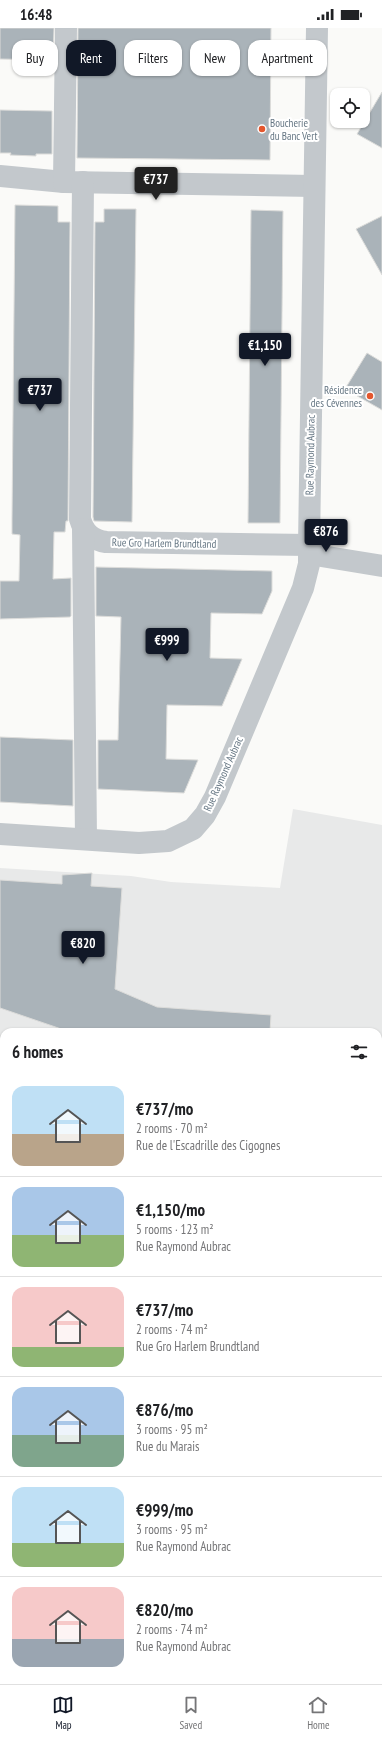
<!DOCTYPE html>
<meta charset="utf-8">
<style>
:root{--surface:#fff;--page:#f2f2f2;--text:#202124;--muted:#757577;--line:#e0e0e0;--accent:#111827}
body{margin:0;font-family:"PT Sans Narrow",sans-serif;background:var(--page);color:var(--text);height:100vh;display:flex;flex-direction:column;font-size:15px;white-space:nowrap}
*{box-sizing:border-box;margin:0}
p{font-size:13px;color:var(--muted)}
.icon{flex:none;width:22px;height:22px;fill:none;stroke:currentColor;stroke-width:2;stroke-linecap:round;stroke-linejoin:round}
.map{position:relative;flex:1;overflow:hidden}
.sheet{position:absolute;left:0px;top:1000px;width:382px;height:656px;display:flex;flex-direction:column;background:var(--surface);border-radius:12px 12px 0 0;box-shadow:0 1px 3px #0004}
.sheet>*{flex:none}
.hud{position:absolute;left:12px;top:12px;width:358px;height:36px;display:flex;gap:8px}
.controls{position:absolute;left:330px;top:60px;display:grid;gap:8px}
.controls a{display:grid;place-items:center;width:40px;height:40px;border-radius:8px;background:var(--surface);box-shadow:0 1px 3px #0004;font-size:20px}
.price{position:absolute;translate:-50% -34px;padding:0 9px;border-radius:4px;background:var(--accent);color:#fff;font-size:13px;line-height:26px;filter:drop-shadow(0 1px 2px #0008)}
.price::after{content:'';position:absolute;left:50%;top:24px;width:12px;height:9px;margin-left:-6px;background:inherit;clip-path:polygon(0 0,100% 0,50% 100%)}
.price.on{background:#222;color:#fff}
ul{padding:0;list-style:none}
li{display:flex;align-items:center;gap:12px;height:100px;padding:0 12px}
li+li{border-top:1px solid var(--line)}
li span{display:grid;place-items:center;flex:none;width:112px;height:80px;border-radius:12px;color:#555}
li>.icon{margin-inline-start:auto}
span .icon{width:48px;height:48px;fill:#fffc;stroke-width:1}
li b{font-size:17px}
h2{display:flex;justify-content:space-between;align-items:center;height:48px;padding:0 12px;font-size:17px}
.tag{padding:0 14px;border-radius:12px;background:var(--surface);box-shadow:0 1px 3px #0004;font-size:14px;line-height:36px}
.tag.on{background:var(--accent);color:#fff}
.status{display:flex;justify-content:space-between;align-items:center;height:28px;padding:0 20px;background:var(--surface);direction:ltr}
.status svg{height:11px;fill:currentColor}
.tab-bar{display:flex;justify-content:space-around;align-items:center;height:56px;border-top:1px solid var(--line);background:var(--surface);font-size:11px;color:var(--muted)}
.tab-bar a{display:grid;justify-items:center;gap:2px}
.tab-bar .on{color:var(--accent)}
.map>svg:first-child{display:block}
.built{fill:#e8e9e9}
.building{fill:#aab3b9;stroke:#dcdcda}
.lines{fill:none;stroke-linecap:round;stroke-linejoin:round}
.secondary-casing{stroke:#b3babf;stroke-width:24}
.street{stroke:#c3c8cc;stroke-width:22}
.secondary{stroke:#fff;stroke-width:22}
.poi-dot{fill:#e4572e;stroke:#fff;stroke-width:1.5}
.labels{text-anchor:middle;stroke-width:4;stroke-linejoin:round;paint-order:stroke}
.poi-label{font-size:11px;fill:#657683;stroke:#fff;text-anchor:start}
.street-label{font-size:11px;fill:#657683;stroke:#fff}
</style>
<div class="status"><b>16:48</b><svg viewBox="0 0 49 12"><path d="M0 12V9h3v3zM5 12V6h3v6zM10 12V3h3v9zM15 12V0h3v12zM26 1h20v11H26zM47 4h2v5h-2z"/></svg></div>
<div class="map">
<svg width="382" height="1656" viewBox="0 0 382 1656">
<rect width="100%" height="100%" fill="#fafaf8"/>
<g class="built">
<polygon points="293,781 382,797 382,1169 378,1169 378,1004 4,1004 4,1318 0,1318 0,840 131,848 171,854 280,860"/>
<polygon points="382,1522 382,1656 322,1656 324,1652 378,1652 378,1531"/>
</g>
<g class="building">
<polygon points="0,0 54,0 53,32 0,31"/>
<polygon points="78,0 271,0 270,132 77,130"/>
<polygon points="382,64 382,120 357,106"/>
<polygon points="0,82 52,83 52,126 36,126 36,128 10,127 11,125 0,125"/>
<polygon points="15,177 58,178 58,194 70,194 68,493 66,493 65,504 54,504 53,551 71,550 71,588 70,589 0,591 0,553 19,553 20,507 12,506 12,491"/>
<polygon points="104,181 136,181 132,494 94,493 93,489 95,194 104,194"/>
<polygon points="251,182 283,183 280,495 248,495"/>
<polygon points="382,188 382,247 356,201"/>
<polygon points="367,325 382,334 382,382 345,361"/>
<polygon points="96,539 272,543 272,563 262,586 211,585 210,630 242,631 222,678 167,677 166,731 198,732 184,765 98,761 98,712 118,712 121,589 96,588"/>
<polygon points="0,709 73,712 73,778 0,774"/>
<polygon points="92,845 91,858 122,860 115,961 157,979 271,987 270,1004 70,1004 0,980 0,852 62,856 62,847"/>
</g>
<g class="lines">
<defs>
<g id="secondary">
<polyline points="0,1361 4,1361"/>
<polyline points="378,1385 382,1385"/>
<polyline points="378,1407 382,1408"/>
<polyline points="379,1656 382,1648"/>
</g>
</defs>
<use href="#secondary" class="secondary-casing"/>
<g class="street">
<polyline points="0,148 64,154 314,158"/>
<polyline points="64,154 66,0"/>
<path d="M83 154 80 491C84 505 92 512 106 514L309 517"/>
<polyline points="83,501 86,811"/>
<polyline points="309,526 382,538"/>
<polyline points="0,806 139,815 168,813 193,801 205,787 215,769 303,560 309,536 309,517 317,0"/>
<polyline points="234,1652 234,1656"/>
</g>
<use href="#secondary" class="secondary"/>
</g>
<g class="poi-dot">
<circle cx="262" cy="101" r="4"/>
<circle cx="370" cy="368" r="4"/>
</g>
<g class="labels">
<g class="poi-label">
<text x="270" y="99">Boucherie<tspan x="270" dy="13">du Banc Vert</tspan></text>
<text x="362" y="366" text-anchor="end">Résidence<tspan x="362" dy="13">des Cévennes</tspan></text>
</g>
<g class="street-label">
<text transform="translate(310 427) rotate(-89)" y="4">Rue Raymond Aubrac</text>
<text transform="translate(164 515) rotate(1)" y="4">Rue Gro Harlem Brundtland</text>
<text transform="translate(223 746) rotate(-66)" y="4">Rue Raymond Aubrac</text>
</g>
</g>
</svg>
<div class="controls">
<a><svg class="icon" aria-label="locate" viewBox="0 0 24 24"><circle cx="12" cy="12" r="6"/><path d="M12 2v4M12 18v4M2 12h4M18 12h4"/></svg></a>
</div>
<b class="price on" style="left:156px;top:173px">€737</b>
<b class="price" style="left:265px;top:339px">€1,150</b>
<b class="price" style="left:40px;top:384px">€737</b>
<b class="price" style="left:326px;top:525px">€876</b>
<b class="price" style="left:167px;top:634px">€999</b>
<b class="price" style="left:83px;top:937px">€820</b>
<div class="hud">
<a class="tag">Buy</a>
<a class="tag on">Rent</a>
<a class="tag">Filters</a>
<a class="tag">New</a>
<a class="tag">Apartment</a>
</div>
<section class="sheet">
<h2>6 homes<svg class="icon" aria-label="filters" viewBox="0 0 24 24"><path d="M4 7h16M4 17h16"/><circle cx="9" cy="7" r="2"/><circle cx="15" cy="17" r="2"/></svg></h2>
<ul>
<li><span style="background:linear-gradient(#bfe0f5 60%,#b9a48a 0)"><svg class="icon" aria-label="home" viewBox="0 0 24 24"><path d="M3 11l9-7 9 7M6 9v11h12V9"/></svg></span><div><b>€737/mo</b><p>2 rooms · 70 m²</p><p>Rue de l'Escadrille des Cigognes</p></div></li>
<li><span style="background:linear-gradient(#a9c7e8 60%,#8fb573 0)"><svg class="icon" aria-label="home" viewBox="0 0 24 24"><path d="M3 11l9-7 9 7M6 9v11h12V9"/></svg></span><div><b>€1,150/mo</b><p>5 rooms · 123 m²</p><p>Rue Raymond Aubrac</p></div></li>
<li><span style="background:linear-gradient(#f6c9c9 75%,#8fb573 0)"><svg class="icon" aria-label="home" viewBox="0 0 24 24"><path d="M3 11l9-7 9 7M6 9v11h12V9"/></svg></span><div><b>€737/mo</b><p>2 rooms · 74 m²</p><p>Rue Gro Harlem Brundtland</p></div></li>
<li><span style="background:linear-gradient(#a9c7e8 60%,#7fa58c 0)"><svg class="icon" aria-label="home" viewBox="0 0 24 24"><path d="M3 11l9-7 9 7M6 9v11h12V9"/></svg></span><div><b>€876/mo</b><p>3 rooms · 95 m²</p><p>Rue du Marais</p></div></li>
<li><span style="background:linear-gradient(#bfe0f5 70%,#8fb573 0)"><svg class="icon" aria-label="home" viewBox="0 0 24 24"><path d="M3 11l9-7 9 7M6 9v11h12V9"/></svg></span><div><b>€999/mo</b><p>3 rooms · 95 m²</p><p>Rue Raymond Aubrac</p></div></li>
<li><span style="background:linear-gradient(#f6c9c9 65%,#9aa5b1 0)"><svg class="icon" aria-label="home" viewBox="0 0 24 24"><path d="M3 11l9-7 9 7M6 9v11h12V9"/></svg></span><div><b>€820/mo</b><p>2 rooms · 74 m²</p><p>Rue Raymond Aubrac</p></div></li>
</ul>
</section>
</div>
<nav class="tab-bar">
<a class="on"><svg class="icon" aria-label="map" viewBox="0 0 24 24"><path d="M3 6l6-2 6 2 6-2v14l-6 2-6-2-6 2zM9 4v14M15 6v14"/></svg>Map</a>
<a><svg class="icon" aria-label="saved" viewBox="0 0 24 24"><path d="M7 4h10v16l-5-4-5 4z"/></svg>Saved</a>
<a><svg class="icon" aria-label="home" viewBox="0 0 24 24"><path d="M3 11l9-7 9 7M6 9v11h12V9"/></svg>Home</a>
</nav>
